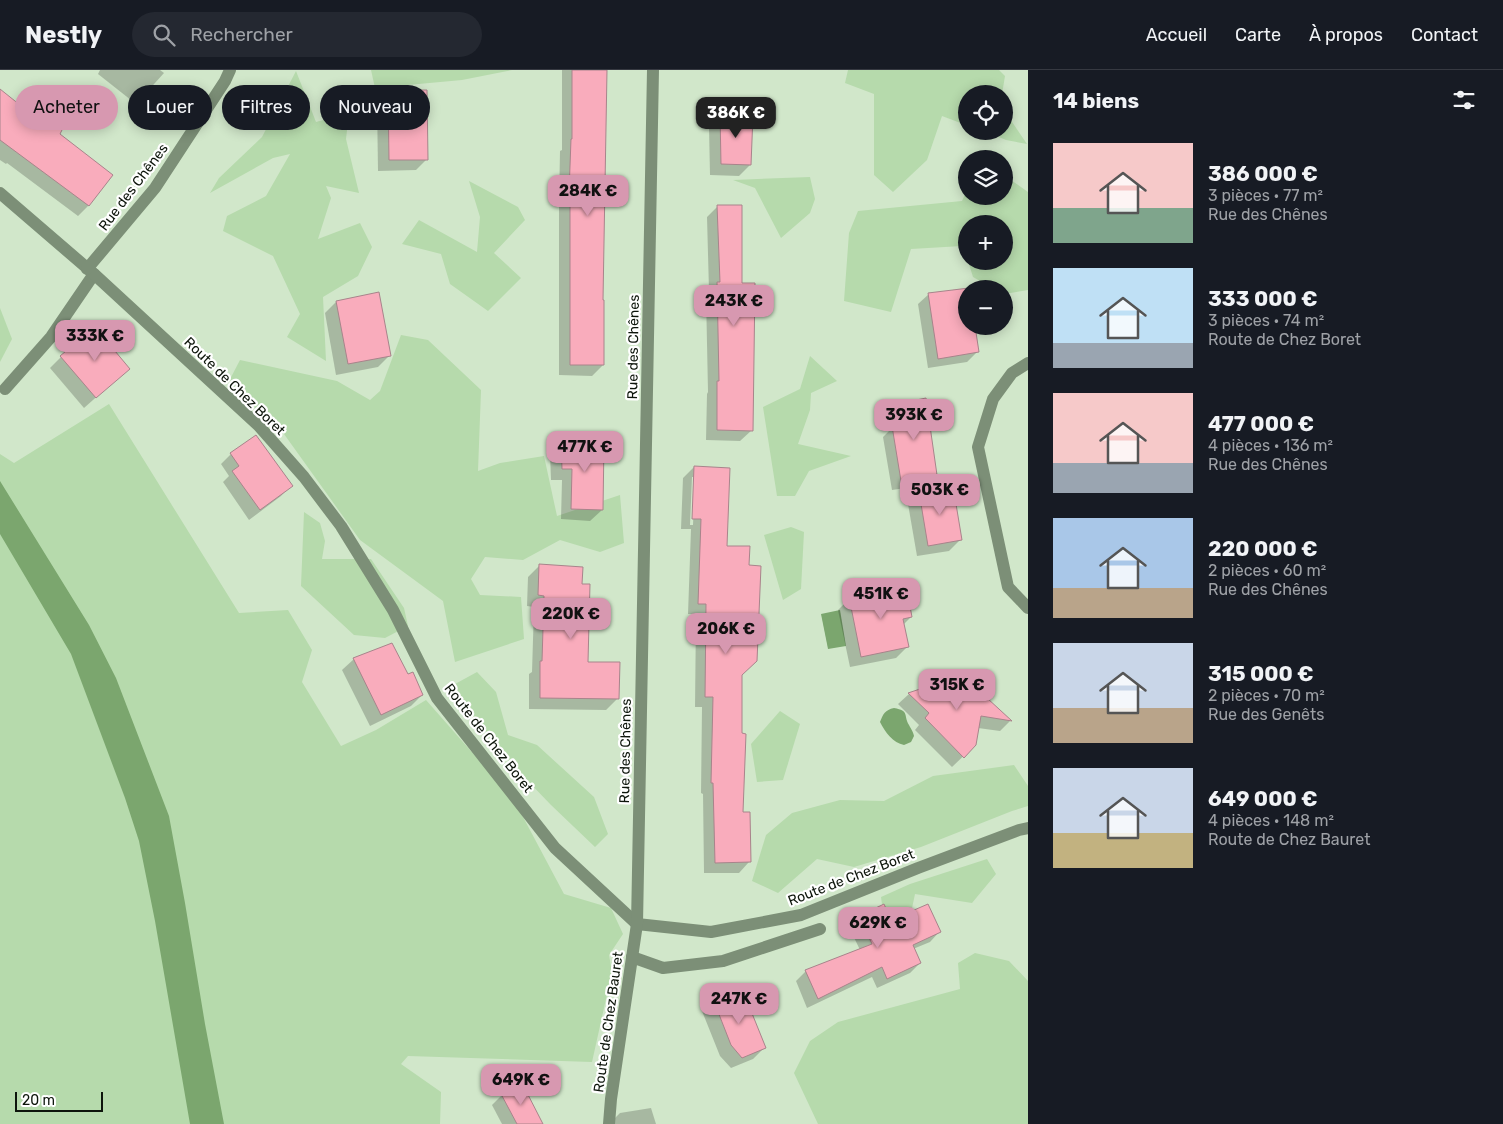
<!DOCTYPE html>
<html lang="fr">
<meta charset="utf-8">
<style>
:root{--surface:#171b24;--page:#242831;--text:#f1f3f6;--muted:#9ea1a6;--line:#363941;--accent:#d798b0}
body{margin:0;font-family:Rubik,sans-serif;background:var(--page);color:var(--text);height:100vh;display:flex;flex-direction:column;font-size:19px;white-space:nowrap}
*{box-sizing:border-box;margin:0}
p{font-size:16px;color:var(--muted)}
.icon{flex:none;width:28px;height:28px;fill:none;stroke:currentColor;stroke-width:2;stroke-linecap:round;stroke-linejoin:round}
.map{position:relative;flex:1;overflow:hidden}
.side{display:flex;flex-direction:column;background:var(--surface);width:475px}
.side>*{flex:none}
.top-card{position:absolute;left:15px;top:15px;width:475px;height:45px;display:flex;gap:10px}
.buttons{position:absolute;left:958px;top:15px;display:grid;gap:10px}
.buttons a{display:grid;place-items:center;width:55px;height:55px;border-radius:50%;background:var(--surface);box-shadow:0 2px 12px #0003;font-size:25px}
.scale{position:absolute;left:15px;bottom:12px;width:88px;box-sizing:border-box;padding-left:5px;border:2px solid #0d150b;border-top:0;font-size:14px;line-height:18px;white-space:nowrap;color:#0d150b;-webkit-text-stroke:4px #fff;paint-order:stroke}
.price{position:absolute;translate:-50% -42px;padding:0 11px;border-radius:10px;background:var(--accent);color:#111;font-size:16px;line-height:32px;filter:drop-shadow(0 1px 2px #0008)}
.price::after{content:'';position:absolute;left:50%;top:30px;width:15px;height:11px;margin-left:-8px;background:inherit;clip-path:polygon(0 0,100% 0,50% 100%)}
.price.current{background:#222;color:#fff}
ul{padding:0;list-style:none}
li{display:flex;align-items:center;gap:15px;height:125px;padding:0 25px}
li span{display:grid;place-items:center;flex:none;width:140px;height:100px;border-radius:0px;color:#555}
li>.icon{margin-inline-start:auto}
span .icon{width:60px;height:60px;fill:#fffc;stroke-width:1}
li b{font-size:21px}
h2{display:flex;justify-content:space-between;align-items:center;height:60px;padding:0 25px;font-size:21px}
.tag{padding:0 18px;border-radius:22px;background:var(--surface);box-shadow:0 2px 12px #0003;font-size:18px;line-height:45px}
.tag.current{background:var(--accent);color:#111}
header{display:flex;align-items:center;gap:30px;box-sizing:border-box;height:70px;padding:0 25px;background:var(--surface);border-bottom:1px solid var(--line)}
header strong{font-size:24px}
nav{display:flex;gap:28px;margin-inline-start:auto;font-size:18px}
.search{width:350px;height:45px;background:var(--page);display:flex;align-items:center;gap:12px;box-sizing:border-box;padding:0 18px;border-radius:28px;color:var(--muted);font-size:19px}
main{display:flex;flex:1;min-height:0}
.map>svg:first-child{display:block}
.green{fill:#b6daac}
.water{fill:#7ba66e}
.shadow{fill:#0003;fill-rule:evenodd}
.building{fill:#f9acbc;stroke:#a8848b}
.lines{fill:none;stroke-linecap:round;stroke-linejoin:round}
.lane{stroke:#7c8f77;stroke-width:12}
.street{stroke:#7c8f77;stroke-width:12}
.labels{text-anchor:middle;stroke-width:4.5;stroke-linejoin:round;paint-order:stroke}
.street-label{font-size:14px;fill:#0d150b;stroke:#fff}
</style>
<header>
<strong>Nestly</strong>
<div class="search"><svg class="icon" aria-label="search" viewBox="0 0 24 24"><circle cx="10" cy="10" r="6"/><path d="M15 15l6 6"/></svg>Rechercher</div>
<nav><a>Accueil</a><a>Carte</a><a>À propos</a><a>Contact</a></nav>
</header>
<main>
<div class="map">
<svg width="1028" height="1054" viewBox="0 0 1028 1054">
<rect width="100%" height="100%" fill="#d1e7ca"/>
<g class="green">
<polygon points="371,0 512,0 462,10 375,18"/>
<polygon points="848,0 999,0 1005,6 1002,24 966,24 966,55 942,46 927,90 893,122 874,105 874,24 845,13"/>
<polygon points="296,1 316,52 349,43 346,69 359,123 326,116 331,128 318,169 360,153 372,177 358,206 323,227 326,291 287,267 300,244 273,186 223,161 227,146 266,126 290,84 273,88 210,123 219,108 262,67"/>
<polygon points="1004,40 1027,74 1006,70 984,61 1004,61"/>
<polygon points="1004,105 1028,122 1028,220 1004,224 1004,219 994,219 973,207 968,191 1004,191 1004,154 966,154 966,187 962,176 911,179 891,242 844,231 849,163 858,141 962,131 966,122 966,126 1004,126"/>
<polygon points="810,107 815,129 810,143 781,168 755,118 733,110"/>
<polygon points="469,111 518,137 525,150 494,183 521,208 488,241 450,214 441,184 402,174 419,150 477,182 480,147"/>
<polygon points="0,238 12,269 0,292"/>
<polygon points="401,265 428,270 481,320 478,401 500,393 544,386 557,446 620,425 624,473 600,482 560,470 523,490 485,487 471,509 480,525 521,527 524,569 455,592 443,531 360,470 284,364 228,313 240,290 337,311 370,330 380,321"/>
<polygon points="810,286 837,311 811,323 810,340 798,374 851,386 809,401 795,426 777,426 763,337 800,319"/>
<polygon points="109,334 239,543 288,540 312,580 302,612 341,676 376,660 426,630 514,730 564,824 611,838 623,864 609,885 612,902 592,992 408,986 401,994 441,1022 440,1054 0,1054 0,384 14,393"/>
<polygon points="304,442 320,453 325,471 322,489 371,489 404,538 408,556 385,568 354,565 301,516"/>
<polygon points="791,457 804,462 801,519 783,530 764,465"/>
<polygon points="477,602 496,622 508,665 537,675 594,727 608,764 595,777 551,735 473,654 455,614"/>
<polygon points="780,641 800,654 783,710 757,712 751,674"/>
<polygon points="1014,695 1028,716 1028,736 1012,741 921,777 854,797 817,789 778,823 752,811 766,765 792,743 840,730 884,731 933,706"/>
<polygon points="987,789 996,804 972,833 915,824 907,862 884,850 881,827 910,814"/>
<polygon points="975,883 1009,891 1028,911 1028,1054 818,1054 794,1003 810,971 838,952 960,919 958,893"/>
</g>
<g class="water">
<polygon points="0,411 89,555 116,608 169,746 185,833 205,954 224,1054 190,1054 155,851 139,771 125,728 71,584 0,464"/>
<polygon points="840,540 846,576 828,579 821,544"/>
<path d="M894 638C910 641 903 645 909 655 911 659 913 661 914 666L911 672 904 675C893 673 885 662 880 652 883 644 885 640 894 638Z"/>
</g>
<g class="shadow">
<polygon points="100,0 160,0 164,3 136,34 98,4"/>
<polygon points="562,0 606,0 601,232 603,295 592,306 559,305 559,133 560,81 562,80"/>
<polygon points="0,21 24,40 58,64 111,105 88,136 78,146 7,93 6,94 0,90"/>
<polygon points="388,21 427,89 416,100 378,101 377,33"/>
<polygon points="721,45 750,95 739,106 710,105 709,57"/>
<polygon points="718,136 752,360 740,371 706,370 707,324 708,322 706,225 709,221 707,147"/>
<polygon points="966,219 966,256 977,282 967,292 928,298 918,234 929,224"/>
<polygon points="336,232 389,286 378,297 336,305 325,243"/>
<polygon points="61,287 128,299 84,338 50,298"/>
<polygon points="897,335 936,405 926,415 892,420 883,367 890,360 887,345"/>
<polygon points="561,372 602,440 590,451 561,449 562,410 551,410 550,383"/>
<polygon points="231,384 291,415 281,426 249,450 223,412 229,406 221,394"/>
<path d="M694 397 725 477 747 497 741 605V743L749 792 739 803H704L703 724 701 723 702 637H695L696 544H688L691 459H681L683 408ZM692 407H695L693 455H690Z"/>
<polygon points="920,423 961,469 949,481 917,486 908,434"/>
<polygon points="540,495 580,515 586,593 617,629 606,640 529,639 529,604 532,602 534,537 527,536 528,507"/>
<polygon points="850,528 911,547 903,555 908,576 896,588 850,597 838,540"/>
<polygon points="354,589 407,606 422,625 411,636 370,656 342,600"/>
<polygon points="962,606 1010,651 1000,661 978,658 975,675 952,697 915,660 919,655 898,634 909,624"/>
<polygon points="859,847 940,861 930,872 913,879 920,893 910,903 877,918 872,907 807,938 796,911 806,901 860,880 849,857"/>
<polygon points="735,921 740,935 764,978 753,989 731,998 720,986 702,941 713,930"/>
<polygon points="502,1025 542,1054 502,1054 492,1035"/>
<polygon points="651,1038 656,1054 612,1054 611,1052 620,1043"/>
</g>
<g class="building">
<polygon points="572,0 607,0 603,230 604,230 604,295 570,295 570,123 569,123 571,69 572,69"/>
<polygon points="0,19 25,39 29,34 62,60 60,64 113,105 89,136 0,70"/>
<polygon points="388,20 427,20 428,90 389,90"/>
<polygon points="720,44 753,45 751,95 721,94"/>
<polygon points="717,135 742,135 742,213 755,213 753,361 717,360 717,311 719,311 717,212 720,212"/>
<polygon points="969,218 966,219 966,256 975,256 979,282 938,289 928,223"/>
<polygon points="379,222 391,286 348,294 336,231"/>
<polygon points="95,257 130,299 96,328 60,286"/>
<polygon points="926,328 937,405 901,411 892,356 900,354 897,334"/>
<polygon points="256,365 293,416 260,440 232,401 239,396 230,383"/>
<polygon points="561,371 604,372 603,440 571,439 572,399 562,399"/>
<polygon points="694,396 730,398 727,476 750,476 749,495 761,496 757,591 742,605 742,663 746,664 743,742 750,742 751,792 715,793 713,713 711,713 713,627 705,627 706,534 698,534 701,449 692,449"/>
<polygon points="953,416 962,470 928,476 919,422"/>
<polygon points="539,494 583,497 582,514 590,514 588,592 620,592 619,629 540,628 540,591 542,591 544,526 538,525"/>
<polygon points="906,515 912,547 903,549 909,577 861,587 849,527"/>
<polygon points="392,573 408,604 413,602 423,625 381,645 353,588"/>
<polygon points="962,605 1012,651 981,646 976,675 964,688 925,648 929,643 908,623"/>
<polygon points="884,834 891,850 928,834 941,862 913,875 921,893 887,909 882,897 818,929 805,900 872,874 859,846"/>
<polygon points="736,920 741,934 747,931 766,978 742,988 731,975 713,929"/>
<polygon points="522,1013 543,1054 517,1054 501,1024"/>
</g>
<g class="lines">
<g class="lane">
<polyline points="5,319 51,267 94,204"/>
<polyline points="632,887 663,898 723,891 820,859"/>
</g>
<g class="street">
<polyline points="0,123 94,204 258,355 304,407 341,456 393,540 437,628 555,778 637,854 711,862 801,845 918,798 1019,760 1028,758"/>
<polyline points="87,199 155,118 225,11 230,0"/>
<polyline points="1028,293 1012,303 993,329 978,377 1008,517 1028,538"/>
<polyline points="609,1054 611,1029 637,854 653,0"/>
</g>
</g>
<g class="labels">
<g class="street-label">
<text transform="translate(133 117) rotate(-53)" y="5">Rue des Chênes</text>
<text transform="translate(633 277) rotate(-89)" y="5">Rue des Chênes</text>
<text transform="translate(235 316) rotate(44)" y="5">Route de Chez Boret</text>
<text transform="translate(489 668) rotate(52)" y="5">Route de Chez Boret</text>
<text transform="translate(625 681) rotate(-89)" y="5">Rue des Chênes</text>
<text transform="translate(851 807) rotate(-21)" y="5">Route de Chez Boret</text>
<text transform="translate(608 952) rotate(-82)" y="5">Route de Chez Bauret</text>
</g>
</g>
</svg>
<div class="buttons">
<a><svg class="icon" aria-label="locate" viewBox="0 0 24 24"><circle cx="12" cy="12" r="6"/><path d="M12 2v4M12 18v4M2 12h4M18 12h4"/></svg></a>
<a><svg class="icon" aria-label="layers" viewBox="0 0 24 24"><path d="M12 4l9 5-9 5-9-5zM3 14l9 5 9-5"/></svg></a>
<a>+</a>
<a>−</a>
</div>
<div class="scale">20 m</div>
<b class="price current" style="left:736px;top:69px">386K €</b>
<b class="price" style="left:588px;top:147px">284K €</b>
<b class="price" style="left:734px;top:257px">243K €</b>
<b class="price" style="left:95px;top:292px">333K €</b>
<b class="price" style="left:914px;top:371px">393K €</b>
<b class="price" style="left:585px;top:403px">477K €</b>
<b class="price" style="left:940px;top:446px">503K €</b>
<b class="price" style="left:881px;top:550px">451K €</b>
<b class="price" style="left:571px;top:570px">220K €</b>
<b class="price" style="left:726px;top:585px">206K €</b>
<b class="price" style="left:957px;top:641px">315K €</b>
<b class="price" style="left:878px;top:879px">629K €</b>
<b class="price" style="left:739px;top:955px">247K €</b>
<b class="price" style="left:521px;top:1036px">649K €</b>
<div class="top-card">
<a class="tag current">Acheter</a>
<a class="tag">Louer</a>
<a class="tag">Filtres</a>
<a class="tag">Nouveau</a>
</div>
</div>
<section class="side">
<h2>14 biens<svg class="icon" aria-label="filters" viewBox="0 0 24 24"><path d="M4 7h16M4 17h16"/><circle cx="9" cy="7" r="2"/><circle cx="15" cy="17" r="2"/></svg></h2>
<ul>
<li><span style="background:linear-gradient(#f6c9c9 65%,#7fa58c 0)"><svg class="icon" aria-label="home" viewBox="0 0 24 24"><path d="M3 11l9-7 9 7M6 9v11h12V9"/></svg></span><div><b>386 000 €</b><p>3 pièces · 77 m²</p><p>Rue des Chênes</p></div></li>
<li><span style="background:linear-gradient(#bfe0f5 75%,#9aa5b1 0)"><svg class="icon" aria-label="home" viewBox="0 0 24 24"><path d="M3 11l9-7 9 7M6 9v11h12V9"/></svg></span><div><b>333 000 €</b><p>3 pièces · 74 m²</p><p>Route de Chez Boret</p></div></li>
<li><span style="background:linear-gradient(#f6c9c9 70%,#9aa5b1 0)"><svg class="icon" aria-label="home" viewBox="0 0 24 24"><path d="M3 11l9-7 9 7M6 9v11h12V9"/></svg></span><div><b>477 000 €</b><p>4 pièces · 136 m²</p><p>Rue des Chênes</p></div></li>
<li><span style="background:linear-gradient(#a9c7e8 70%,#b9a48a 0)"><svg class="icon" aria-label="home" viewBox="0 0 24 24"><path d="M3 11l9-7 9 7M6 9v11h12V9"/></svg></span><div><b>220 000 €</b><p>2 pièces · 60 m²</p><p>Rue des Chênes</p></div></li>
<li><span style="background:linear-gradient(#c9d6e8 65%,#b9a48a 0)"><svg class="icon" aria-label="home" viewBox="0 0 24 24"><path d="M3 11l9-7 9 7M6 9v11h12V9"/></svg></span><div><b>315 000 €</b><p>2 pièces · 70 m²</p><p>Rue des Genêts</p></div></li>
<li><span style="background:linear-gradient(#c9d6e8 65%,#c2b280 0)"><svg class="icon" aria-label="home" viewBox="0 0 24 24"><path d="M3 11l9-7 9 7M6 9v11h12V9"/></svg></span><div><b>649 000 €</b><p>4 pièces · 148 m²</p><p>Route de Chez Bauret</p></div></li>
</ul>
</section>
</main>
